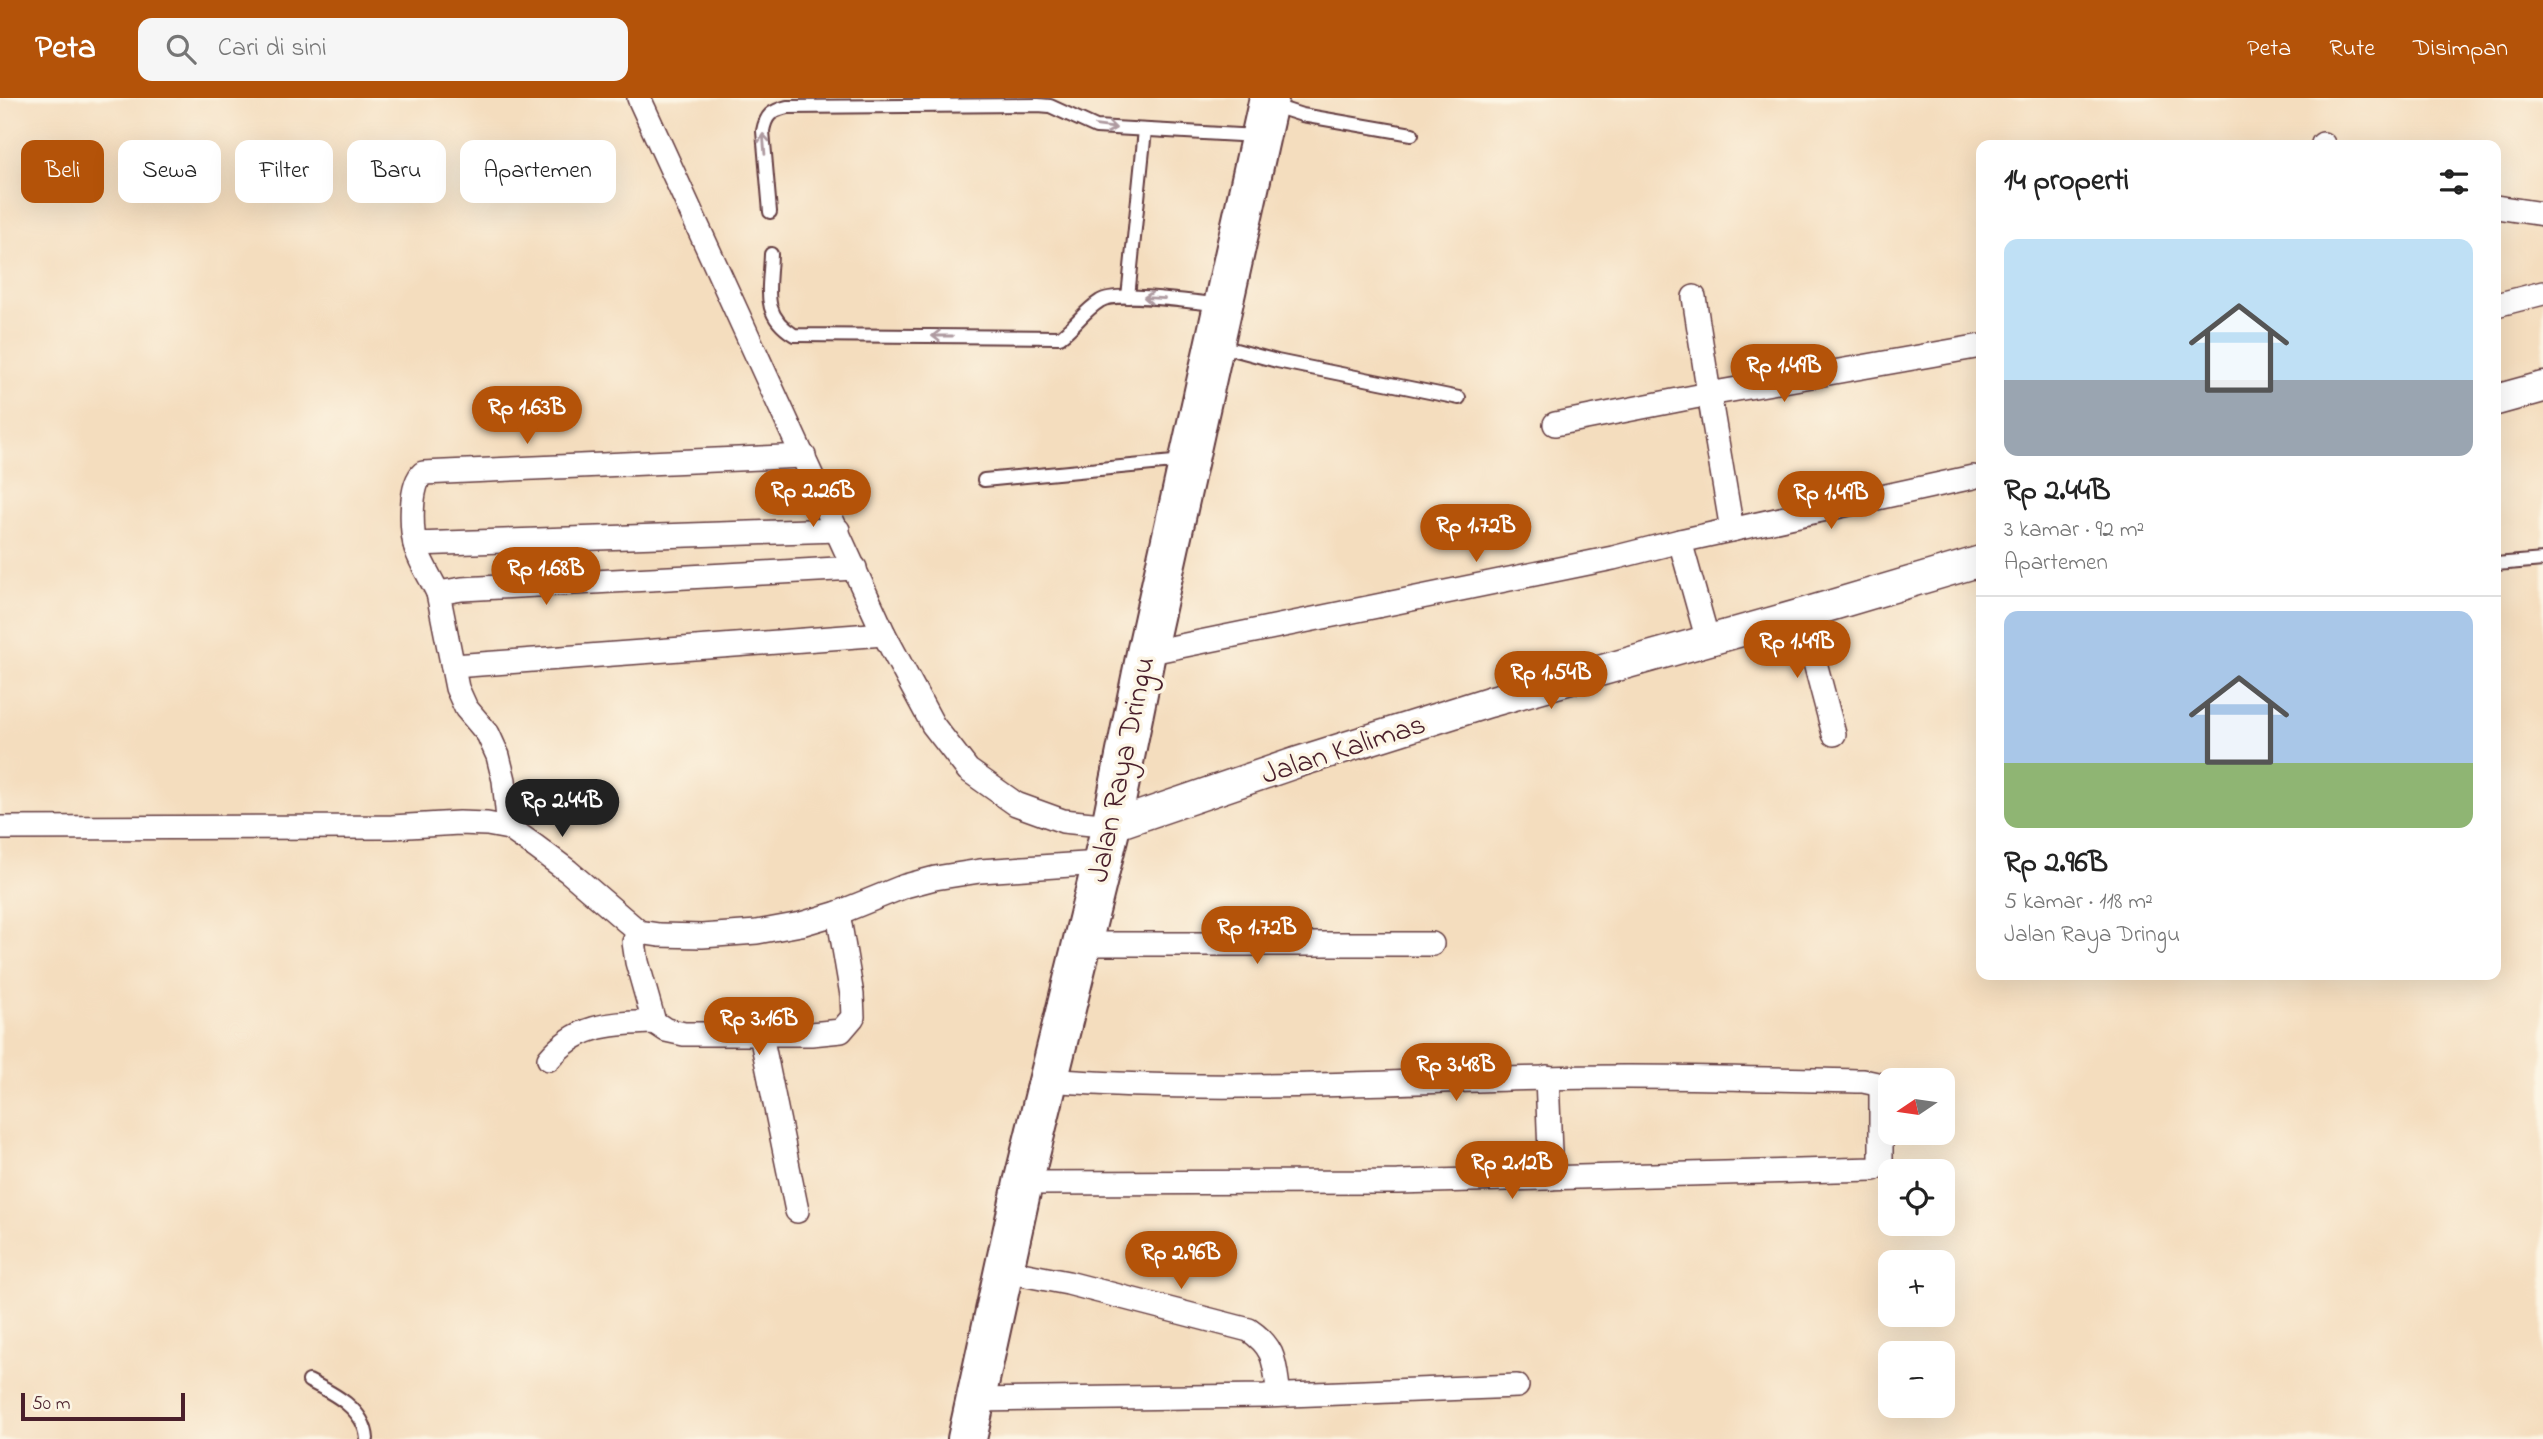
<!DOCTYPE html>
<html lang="id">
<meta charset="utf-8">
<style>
:root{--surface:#fff;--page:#f6f6f6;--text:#222;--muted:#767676;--line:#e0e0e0;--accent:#b45309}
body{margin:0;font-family:"Indie Flower",sans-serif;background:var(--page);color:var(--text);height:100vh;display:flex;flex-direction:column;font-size:26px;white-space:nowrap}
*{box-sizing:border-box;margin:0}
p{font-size:23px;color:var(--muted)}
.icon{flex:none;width:38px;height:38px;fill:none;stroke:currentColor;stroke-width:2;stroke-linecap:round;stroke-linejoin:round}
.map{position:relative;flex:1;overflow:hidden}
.sheet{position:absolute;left:1976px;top:42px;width:525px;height:840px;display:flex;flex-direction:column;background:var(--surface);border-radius:14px;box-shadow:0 7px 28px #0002}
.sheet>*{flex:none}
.hud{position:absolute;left:21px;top:42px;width:665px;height:63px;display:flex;gap:14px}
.needle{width:46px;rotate:257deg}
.buttons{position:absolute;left:1878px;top:970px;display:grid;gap:14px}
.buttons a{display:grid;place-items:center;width:77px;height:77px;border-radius:14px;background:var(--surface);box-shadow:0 7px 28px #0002;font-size:35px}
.scale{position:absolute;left:21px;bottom:18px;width:164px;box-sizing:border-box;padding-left:7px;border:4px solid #4a1f2b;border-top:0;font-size:19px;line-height:24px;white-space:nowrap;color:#4a1f2b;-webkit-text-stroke:5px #fcf5e5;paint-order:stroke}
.price{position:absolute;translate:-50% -60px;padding:0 16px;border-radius:24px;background:var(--accent);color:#fff;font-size:23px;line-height:46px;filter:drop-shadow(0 2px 4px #0008)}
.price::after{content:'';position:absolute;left:50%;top:42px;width:21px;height:16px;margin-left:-10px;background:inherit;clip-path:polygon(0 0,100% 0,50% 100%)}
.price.active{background:#222;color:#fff}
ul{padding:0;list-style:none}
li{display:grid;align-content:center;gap:14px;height:371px;padding:0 28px}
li+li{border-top:2px solid var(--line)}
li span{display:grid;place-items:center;height:217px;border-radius:14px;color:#555}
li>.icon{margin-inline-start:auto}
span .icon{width:126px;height:126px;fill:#fffc;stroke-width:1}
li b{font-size:30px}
h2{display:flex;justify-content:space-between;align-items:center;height:84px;padding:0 28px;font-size:30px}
.tag{padding:0 24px;border-radius:14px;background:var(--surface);box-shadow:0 7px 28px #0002;font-size:24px;line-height:63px}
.tag.active{background:var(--accent);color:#fff}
header{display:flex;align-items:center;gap:42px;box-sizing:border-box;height:98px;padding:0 35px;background:var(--accent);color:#fff}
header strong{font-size:33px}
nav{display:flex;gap:38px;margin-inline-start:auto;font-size:24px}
.search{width:490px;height:63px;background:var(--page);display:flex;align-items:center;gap:18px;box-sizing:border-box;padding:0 24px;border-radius:14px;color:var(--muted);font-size:26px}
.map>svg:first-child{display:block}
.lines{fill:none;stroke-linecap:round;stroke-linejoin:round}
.service-casing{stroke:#643c41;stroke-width:16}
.minor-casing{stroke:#643c41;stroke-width:26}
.tertiary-casing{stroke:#643c41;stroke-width:33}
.trunk-casing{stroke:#643c41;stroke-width:42}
.service{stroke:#fff;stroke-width:12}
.minor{stroke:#fff;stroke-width:23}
.tertiary{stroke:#fff;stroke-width:30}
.trunk{stroke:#fff;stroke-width:38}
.oneway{stroke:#ae9aa0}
.labels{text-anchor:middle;stroke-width:7;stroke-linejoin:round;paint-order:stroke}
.street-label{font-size:30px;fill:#4a1f2b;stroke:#fcf5e5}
</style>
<header>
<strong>Peta</strong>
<div class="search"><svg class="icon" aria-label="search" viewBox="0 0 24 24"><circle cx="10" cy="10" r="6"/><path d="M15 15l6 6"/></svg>Cari di sini</div>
<nav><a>Peta</a><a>Rute</a><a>Disimpan</a></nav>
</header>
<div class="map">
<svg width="2543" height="1341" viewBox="0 0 2543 1341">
<rect width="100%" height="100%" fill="#fcf5e5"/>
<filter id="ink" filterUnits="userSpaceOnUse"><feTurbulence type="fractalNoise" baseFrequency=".0143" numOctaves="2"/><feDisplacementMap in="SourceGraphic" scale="14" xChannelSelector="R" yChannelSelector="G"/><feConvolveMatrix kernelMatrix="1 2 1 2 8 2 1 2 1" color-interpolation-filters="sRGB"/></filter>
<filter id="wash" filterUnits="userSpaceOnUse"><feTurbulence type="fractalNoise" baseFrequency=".00686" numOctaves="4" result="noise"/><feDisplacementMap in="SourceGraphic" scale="28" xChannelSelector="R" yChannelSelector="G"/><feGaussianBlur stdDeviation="1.57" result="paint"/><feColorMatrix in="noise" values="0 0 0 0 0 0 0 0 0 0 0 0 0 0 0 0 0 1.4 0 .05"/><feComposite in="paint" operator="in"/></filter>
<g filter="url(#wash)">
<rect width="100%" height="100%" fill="#f4ddbe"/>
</g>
<g filter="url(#ink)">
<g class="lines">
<defs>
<g id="service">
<polyline points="1271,7 1302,17 1412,36"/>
<path d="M770 114 763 33C766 17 771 13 787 9L1038 7 1050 8 1096 29 1257 38"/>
<path d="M771 156C770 191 760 216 794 237L1060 239C1075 228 1084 213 1100 203 1116 192 1195 205 1218 206"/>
<polyline points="1128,199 1145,32"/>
<polyline points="1217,247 1277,263 1459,300"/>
<polyline points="984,382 1184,363"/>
<polyline points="2496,466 2543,462"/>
<path d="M309 1283C333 1295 365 1311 367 1341"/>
</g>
<g id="minor">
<polyline points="639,0 884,536 933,627 968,672 1016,706 1063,723 1111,728"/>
<polyline points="2323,47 2323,46"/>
<polyline points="2496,109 2543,116"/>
<polyline points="1694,199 1709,296 1981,248"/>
<polyline points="2496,207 2543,195"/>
<polyline points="1555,326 1709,296 1732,432"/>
<polyline points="1680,443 1973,379"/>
<polyline points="415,446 838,432"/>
<path d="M438 495C431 480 421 466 416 450 411 433 409 387 423 375L804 358"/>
<polyline points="1802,516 1834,636"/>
<polyline points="1146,555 1613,460 1680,443 1708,543"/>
<polyline points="454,568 884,536"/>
<polyline points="0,730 392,729 459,725 487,726 509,730 536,749 568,773 639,834 659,837 702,838 757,834 801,826 838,815 905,788 935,780 980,773 1100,765"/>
<polyline points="509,730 504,682 498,658 488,636 466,610 457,590 438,495 462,491 855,470"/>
<polyline points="639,834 634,844 637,864 654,924 666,932 684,936 811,936 841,933 853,919 852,897 838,815"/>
<polyline points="1082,846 1432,846"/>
<polyline points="761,937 797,1113"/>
<path d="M549 961C579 925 612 926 654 924"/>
<polyline points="1547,979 1551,1080"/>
<path d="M1023 1085 1398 1084 1874 1071 1881 1065V994L1877 986 1863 983C1757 981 1651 977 1545 980 1380 984 1214 995 1049 982"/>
<path d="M1005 1173 1068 1185 1249 1232C1277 1251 1274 1266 1279 1297"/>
<polyline points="976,1302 1264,1298 1517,1288"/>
</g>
<g id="tertiary">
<polyline points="2496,302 2543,289"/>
<polyline points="1111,728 1295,665 1489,604 1802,516 1981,463"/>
</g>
<polyline id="trunk" points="967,1341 1023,1085 1111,728 1146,555 1269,0"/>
</defs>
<use href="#service" class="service-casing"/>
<use href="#minor" class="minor-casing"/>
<use href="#tertiary" class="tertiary-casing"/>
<use href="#trunk" class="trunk-casing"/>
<use href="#service" class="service"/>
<use href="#minor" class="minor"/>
<use href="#tertiary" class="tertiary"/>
<use href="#trunk" class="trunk"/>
</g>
<defs><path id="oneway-shaft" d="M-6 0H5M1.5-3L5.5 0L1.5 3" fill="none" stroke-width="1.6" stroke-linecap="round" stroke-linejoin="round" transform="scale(1.75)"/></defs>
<g class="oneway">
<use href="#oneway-shaft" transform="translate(1106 29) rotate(8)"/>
<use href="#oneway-shaft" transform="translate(764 46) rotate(-95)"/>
<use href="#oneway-shaft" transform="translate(1154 200) rotate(-177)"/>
<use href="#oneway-shaft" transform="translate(942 238) rotate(-180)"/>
</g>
</g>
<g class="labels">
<g class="street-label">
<text transform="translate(1343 650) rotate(-18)" y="10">Jalan Kalimas</text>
<text transform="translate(1120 671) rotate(-78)" y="10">Jalan Raya Dringu</text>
</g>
</g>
</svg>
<div class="buttons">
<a><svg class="needle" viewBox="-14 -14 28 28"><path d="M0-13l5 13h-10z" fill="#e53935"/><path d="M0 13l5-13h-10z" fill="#767676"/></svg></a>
<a><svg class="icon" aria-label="locate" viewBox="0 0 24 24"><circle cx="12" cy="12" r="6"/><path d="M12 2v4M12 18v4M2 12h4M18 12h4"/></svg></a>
<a>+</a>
<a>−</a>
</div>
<div class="scale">50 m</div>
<b class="price" style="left:1784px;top:306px">Rp 1.49B</b>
<b class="price" style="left:527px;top:348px">Rp 1.63B</b>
<b class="price" style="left:813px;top:431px">Rp 2.26B</b>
<b class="price" style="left:1831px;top:433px">Rp 1.49B</b>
<b class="price" style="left:1476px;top:466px">Rp 1.72B</b>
<b class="price" style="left:546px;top:509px">Rp 1.68B</b>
<b class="price" style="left:1797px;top:582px">Rp 1.49B</b>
<b class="price" style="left:1551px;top:613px">Rp 1.54B</b>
<b class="price active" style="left:562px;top:741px">Rp 2.44B</b>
<b class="price" style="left:1257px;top:868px">Rp 1.72B</b>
<b class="price" style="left:759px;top:959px">Rp 3.16B</b>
<b class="price" style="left:1456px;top:1005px">Rp 3.48B</b>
<b class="price" style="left:1512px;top:1103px">Rp 2.12B</b>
<b class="price" style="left:1181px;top:1193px">Rp 2.96B</b>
<div class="hud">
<a class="tag active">Beli</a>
<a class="tag">Sewa</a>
<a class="tag">Filter</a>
<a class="tag">Baru</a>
<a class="tag">Apartemen</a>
</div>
<section class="sheet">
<h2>14 properti<svg class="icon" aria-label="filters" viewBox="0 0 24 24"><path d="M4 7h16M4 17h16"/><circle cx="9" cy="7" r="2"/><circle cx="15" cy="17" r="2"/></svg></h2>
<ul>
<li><span style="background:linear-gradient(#bfe0f5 65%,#9aa5b1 0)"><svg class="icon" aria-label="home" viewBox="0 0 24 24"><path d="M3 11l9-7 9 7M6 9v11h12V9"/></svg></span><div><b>Rp 2.44B</b><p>3 kamar · 92 m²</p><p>Apartemen</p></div></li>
<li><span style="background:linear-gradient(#a9c7e8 70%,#8fb573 0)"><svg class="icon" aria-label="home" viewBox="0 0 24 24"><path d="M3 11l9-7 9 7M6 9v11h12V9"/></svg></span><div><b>Rp 2.96B</b><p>5 kamar · 118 m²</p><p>Jalan Raya Dringu</p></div></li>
</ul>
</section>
</div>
